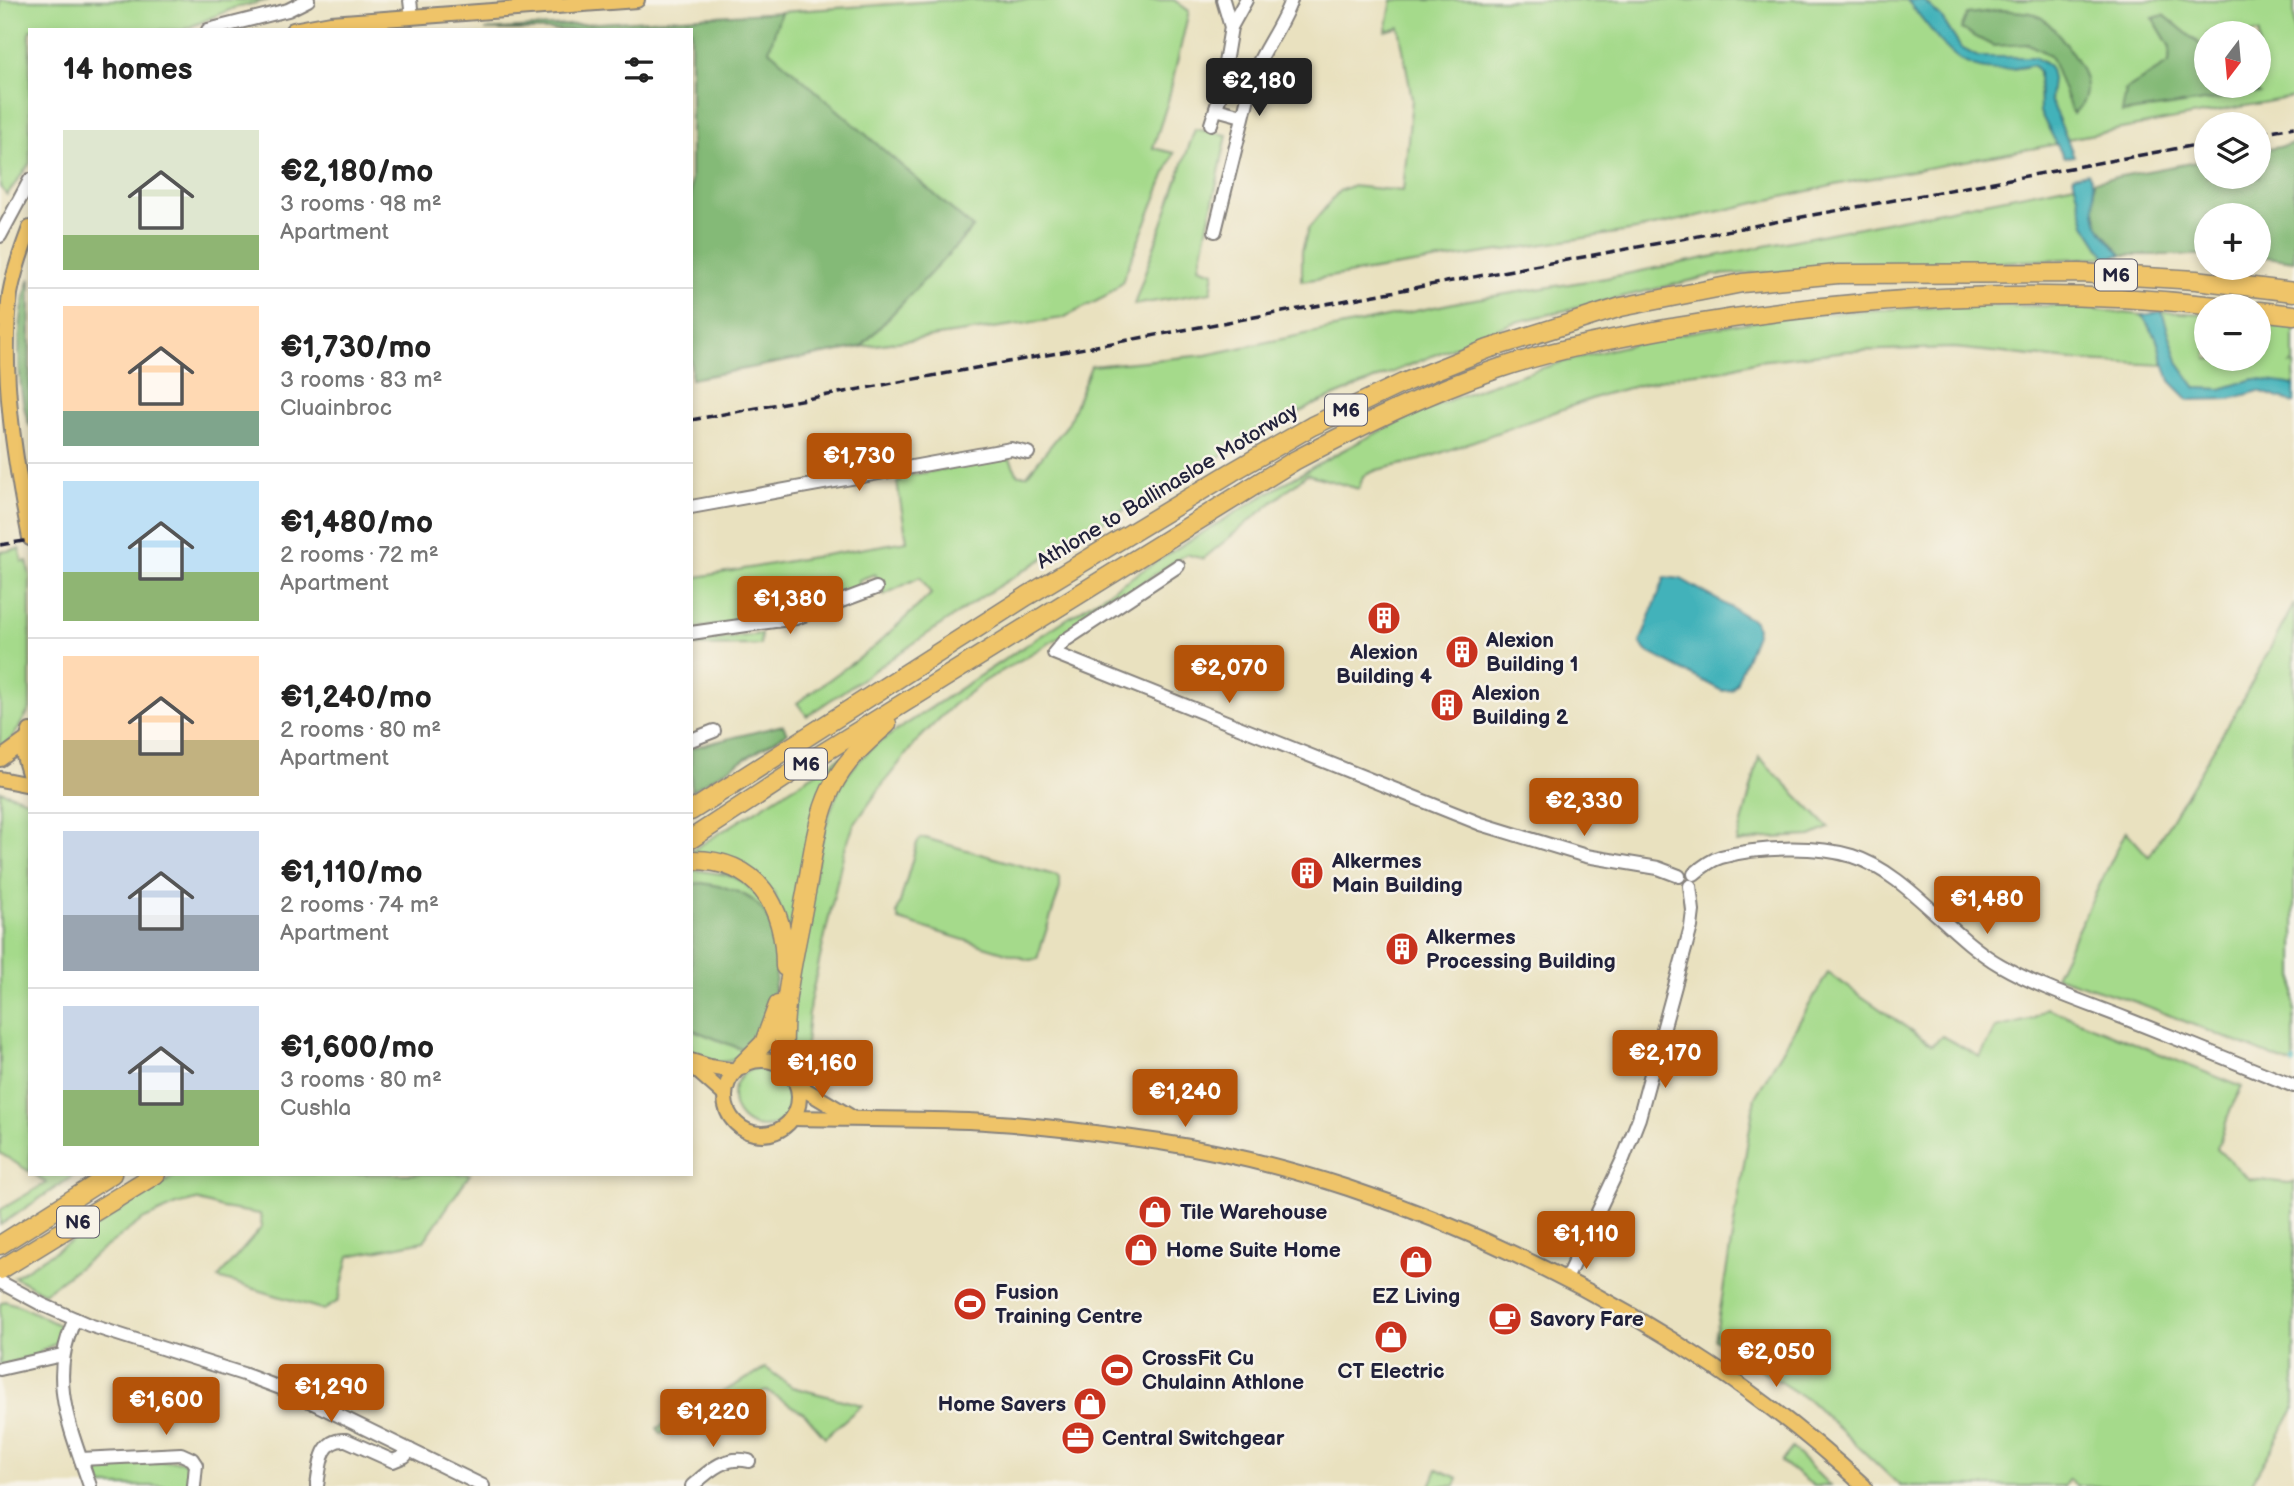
<!DOCTYPE html>
<meta charset="utf-8">
<style>
:root{--surface:#fff;--page:#f2f2f2;--text:#222;--muted:#767676;--line:#e0e0e0;--accent:#b45309}
body{margin:0;font-family:"Balsamiq Sans",sans-serif;background:var(--page);color:var(--text);height:100vh;display:flex;flex-direction:column;font-size:26px;white-space:nowrap}
*{box-sizing:border-box;margin:0}
p{font-size:23px;color:var(--muted)}
.icon{flex:none;width:38px;height:38px;fill:none;stroke:currentColor;stroke-width:2;stroke-linecap:round;stroke-linejoin:round}
.map{position:relative;flex:1;overflow:hidden}
.details{position:absolute;left:28px;top:28px;width:665px;height:1148px;display:flex;flex-direction:column;background:var(--surface);border-radius:0px;box-shadow:0 4px 10px #0003}
.details>*{flex:none}
.needle{width:46px;rotate:196deg}
.controls{position:absolute;left:2194px;top:21px;display:grid;gap:14px}
.controls a{display:grid;place-items:center;width:77px;height:77px;border-radius:50%;background:var(--surface);box-shadow:0 4px 10px #0003;font-size:35px}
.price{position:absolute;translate:-50% -60px;padding:0 16px;border-radius:7px;background:var(--accent);color:#fff;font-size:23px;line-height:46px;filter:drop-shadow(0 2px 4px #0008)}
.price::after{content:'';position:absolute;left:50%;top:42px;width:21px;height:16px;margin-left:-10px;background:inherit;clip-path:polygon(0 0,100% 0,50% 100%)}
.price.current{background:#222;color:#fff}
ul{padding:0;list-style:none}
li{display:flex;align-items:center;gap:21px;height:175px;padding:0 35px}
li+li{border-top:2px solid var(--line)}
li span{display:grid;place-items:center;flex:none;width:196px;height:140px;border-radius:0px;color:#555}
li>.icon{margin-inline-start:auto}
span .icon{width:84px;height:84px;fill:#fffc;stroke-width:1}
li b{font-size:30px}
h2{display:flex;justify-content:space-between;align-items:center;height:84px;padding:0 35px;font-size:30px}
.map>svg:first-child{display:block}
.green{fill:#a5da8b;stroke:#647e63;stroke-width:2;fill-rule:evenodd}
.forest{fill:#84ba77;stroke:#536e59;stroke-width:2}
.water{fill:#42b2ba;stroke:#326a7a;stroke-width:2}
.lines{fill:none;stroke-linecap:round;stroke-linejoin:round}
.stream{stroke:#42b2ba;stroke-width:3.5}
.minor-casing{stroke:#86827d;stroke-width:16}
.major-casing{stroke:#86827d;stroke-width:18}
.highway-casing{stroke:#86827d;stroke-width:21}
.minor{stroke:#fff;stroke-width:12}
.major{stroke:#efc469;stroke-width:14}
.highway{stroke:#efc469;stroke-width:18}
.rail{stroke:#22223b;stroke-width:3.5;stroke-dasharray:10 5;stroke-linecap:butt}
.labels{text-anchor:middle;stroke-width:5;stroke-linejoin:round;paint-order:stroke}
.shield{fill:#f7f3e8;stroke:#62616f;stroke-width:2}
.shield-label{font-size:19px;font-weight:bold;fill:#22223b}
.street-label{font-size:21px;fill:#22223b;stroke:#f7f3e8}
.poi-label{font-size:21px;font-weight:bold;fill:#22223b;stroke:#f7f3e8;text-anchor:start}
</style>
<div class="map">
<svg width="2294" height="1486" viewBox="0 0 2294 1486">
<rect width="100%" height="100%" fill="#f7f3e8"/>
<filter id="ink" filterUnits="userSpaceOnUse"><feTurbulence type="fractalNoise" baseFrequency=".0143" numOctaves="2"/><feDisplacementMap in="SourceGraphic" scale="14" xChannelSelector="R" yChannelSelector="G"/><feConvolveMatrix kernelMatrix="1 2 1 2 8 2 1 2 1" color-interpolation-filters="sRGB"/></filter>
<filter id="wash" filterUnits="userSpaceOnUse"><feTurbulence type="fractalNoise" baseFrequency=".00686" numOctaves="4" result="noise"/><feDisplacementMap in="SourceGraphic" scale="28" xChannelSelector="R" yChannelSelector="G"/><feGaussianBlur stdDeviation="1.57" result="paint"/><feColorMatrix in="noise" values="0 0 0 0 0 0 0 0 0 0 0 0 0 0 0 0 0 1.4 0 .05"/><feComposite in="paint" operator="in"/></filter>
<g filter="url(#wash)">
<rect width="100%" height="100%" fill="#e9e1bf"/>
<g class="green">
<polygon points="0,0 269,0 234,8 183,30 30,30 30,163 7,195 0,187"/>
<polygon points="949,0 1174,0 1189,11 1168,101 1153,148 1174,153 1122,282 1105,297 1063,318 861,347 973,228 768,50 781,12"/>
<path d="M1392 0H1907C1945 45 1967 83 2033 65L2039 71 2040 112 2057 144 1840 184 1636 230 1302 281V251L1308 229 1339 191 1351 186 1403 191 1412 99 1399 27 1386 31Z"/>
<path d="M1923 0H2294V97L2067 139C2062 126 2055 115 2051 102 2047 86 2056 73 2042 60L1977 57 1961 48 1941 17ZM2164 15 2207 50V33H2259V86H2250L2258 93 2126 90 2169 63 2170 47 2153 18Z"/>
<polygon points="1195,129 1227,135 1199,267 1214,272 1211,292 1134,305"/>
<polygon points="2075,184 2085,224 2106,257 1714,275 1512,323 1313,405 1097,525 983,596 807,716 797,703 874,647 931,594 920,577 884,595 875,574 859,580 860,589 797,614 691,629 691,578 907,541 897,482 900,481 900,477 1005,458 1010,459 1018,475 1027,475 1068,424 1091,366 1206,355 1463,301 1606,278"/>
<path d="M1977 306H2058L2142 315 2156 337 2164 365 2081 361 1954 348 1848 351 1758 361 1720 371 1684 374 1605 394 1421 460 1377 470 1363 476 1359 489 1307 474 1203 559 1186 554 1063 635 985 681 953 705 915 743 883 784 854 825 844 851 810 1002 805 1055 808 1067 803 1072C792 1059 789 1038 788 1021 788 1001 796 978 800 958 809 909 818 829 841 786 849 770 862 757 875 745 983 673 1091 602 1202 533 1295 476 1388 419 1493 384 1598 348 1708 325 1819 314 1871 309 1924 308 1977 306Z"/>
<polygon points="2162,312 2207,314 2207,359 2259,359 2259,317 2294,321 2294,362 2291,364 2294,364 2294,386 2254,379 2221,389 2196,388 2179,364"/>
<polygon points="20,549 22,562 27,561 30,576 30,709 13,737 0,749 0,552"/>
<polygon points="2294,604 2294,1062 2293,1065 2139,1003 2055,976 2126,831 2149,857 2242,701"/>
<polygon points="761,634 760,645 691,646 691,643"/>
<polygon points="841,757 842,761 790,935 774,893 691,858 691,851"/>
<polygon points="1759,757 1829,828 1811,836 1768,838 1737,843"/>
<polygon points="0,791 30,801 30,1172 0,1153"/>
<polygon points="925,838 1057,876 1060,879 1060,888 1037,959 1029,960 899,920 897,913 917,843 920,839"/>
<path d="M695 870 728 875 743 882 766 903 778 948C758 889 749 893 691 884V871Z"/>
<polygon points="1828,973 1932,1045 1942,1036 1980,1057 1995,1028 2033,1019 2047,1008 2242,1087 2231,1108 2217,1149 2249,1179 2289,1183 2294,1181 2294,1409 2250,1486 2076,1486 2069,1479 2064,1486 1900,1486 1811,1402 1715,1340 1755,1097"/>
<path d="M691 1029 746 1051C730 1065 710 1066 691 1055Z"/>
<circle cx="763" cy="1097" r="30"/>
<polygon points="34,1174 76,1174 0,1225 0,1210 46,1183"/>
<polygon points="178,1174 470,1174 424,1241 349,1256 338,1301 324,1310 218,1278 262,1227 260,1214 222,1208 196,1200 177,1205 142,1220 44,1293 14,1277"/>
<polygon points="5,1301 23,1307 61,1326 57,1343 40,1351 40,1355 0,1365 0,1304"/>
<polygon points="766,1368 792,1387 862,1405 825,1437 805,1414 767,1391 716,1405 661,1434 657,1428"/>
<polygon points="1792,1448 1830,1486 1814,1486 1781,1462"/>
<polygon points="178,1461 184,1462 189,1468 187,1486 100,1486 97,1475 102,1468 109,1464"/>
<polygon points="1437,1469 1458,1478 1455,1486 1430,1486"/>
</g>
<g class="forest">
<path d="M2001 10C2011 11 2025 11 2035 14 2055 23 2088 69 2086 91 2085 102 2080 107 2073 114L2050 55 2028 44 1993 46 1961 29 1967 14Z"/>
<polygon points="781,12 769,50 973,228 861,347 691,379 691,30 485,30"/>
<polygon points="2164,15 2207,50 2207,86 2250,86 2259,93 2122,113 2126,90 2169,63 2170,47 2153,18"/>
<polygon points="2294,144 2294,261 2259,256 2259,215 2207,215 2207,255 2122,255 2099,228 2093,202 2094,181 2207,160 2207,177 2259,177 2259,151"/>
<path d="M30 278V427C15 387 16 318 30 278Z"/>
<polygon points="783,725 787,733 691,791 691,748"/>
<path d="M702 883C723 886 741 890 757 904 792 935 776 1022 746 1051L691 1029V884Z"/>
</g>
<g class="water">
<path d="M1907 0H1923L1941 17 1961 48 1978 57H2034L2049 66 2052 78 2050 99 2074 156 2064 158 2040 112 2039 71 2033 65C1959 82 1950 52 1907 0Z"/>
<path d="M2088 173C2099 188 2090 211 2100 228 2105 238 2115 247 2122 255L2106 257 2085 224 2073 176Z"/>
<polygon points="2162,312 2179,364 2196,388 2221,389 2254,379 2289,384 2294,386 2294,403 2259,391 2230,399 2189,400 2170,381 2156,337 2142,315"/>
<polygon points="1665,577 1681,579 1754,621 1757,628 1756,634 1736,684 1731,690 1722,691 1646,651 1640,643"/>
</g>
<g class="lines">
<polyline class="stream" points="2293,1065 2294,1062"/>
</g>
</g>
<g filter="url(#ink)">
<g class="lines">
<defs>
<g id="minor">
<polyline points="410,0 412,17"/>
<polyline points="1223,0 1231,27"/>
<polyline points="208,30 288,10 308,0"/>
<polyline points="1216,109 1242,116"/>
<polyline points="1211,124 1219,99 1231,27 1246,0"/>
<path d="M1215 231 1254 73C1264 48 1282 26 1291 0"/>
<polyline points="0,236 30,180"/>
<polyline points="691,507 1011,449 1028,453"/>
<polyline points="1178,566 1064,641 1054,653 1481,824 1586,856 1658,868 1679,876"/>
<polyline points="691,633 796,618 876,588"/>
<polyline points="691,740 714,731"/>
<path d="M1694 874C1702 867 1711 860 1721 857 1757 847 1815 845 1852 856 1907 873 1949 936 2000 965 2040 988 2084 1002 2127 1019 2183 1041 2238 1063 2294 1086"/>
<polyline points="1566,1279 1623,1159 1639,1118 1691,927 1693,911 1690,886"/>
<polyline points="0,1282 43,1305 89,1325 243,1374 291,1392 483,1486"/>
<path d="M75 1319C47 1379 70 1427 90 1486"/>
<polyline points="0,1369 62,1355"/>
<polyline points="81,1459 181,1454 192,1459 196,1465 194,1486"/>
<path d="M317 1486C320 1467 320 1438 346 1440L393 1461 405 1456 410 1450"/>
<path d="M692 1486C709 1471 725 1455 749 1461"/>
</g>
<g id="major">
<polyline points="293,30 331,23 637,0"/>
<path d="M30 228C22 249 14 271 10 294 0 372 15 462 30 538"/>
<polyline points="30,731 23,753 30,777"/>
<polyline points="0,759 25,741"/>
<polyline points="0,779 30,785"/>
<circle cx="762" cy="1097" r="37"/>
<polyline points="691,1061 710,1067 735,1071"/>
<polyline points="691,1065 725,1095"/>
<polyline points="797,1085 849,1116"/>
<path d="M793 1118C851 1119 910 1119 968 1121 1032 1124 1096 1133 1160 1142 1407 1181 1681 1315 1864 1486"/>
</g>
<g id="highway">
<polyline points="2259,311 2294,315"/>
<polyline points="691,811 1027,596 1232,472 1312,426 1403,383 1488,349 1621,307 1742,283 1838,274 2080,273 2196,280 2294,292"/>
<path d="M691 839 799 768 1294 461C1360 426 1426 393 1497 369 1555 349 1617 338 1677 327 1851 297 2040 286 2216 306"/>
<path d="M691 860C758 859 785 906 785 967"/>
<polyline points="741,1066 764,1043 778,1005"/>
<path d="M785 1068C779 1012 795 954 805 898 812 863 815 822 831 789 844 762 865 743 887 724"/>
<polyline points="0,1245 112,1174"/>
<polyline points="0,1270 156,1174"/>
</g>
</defs>
<use href="#minor" class="minor-casing"/>
<use href="#major" class="major-casing"/>
<use href="#highway" class="highway-casing"/>
<use href="#minor" class="minor"/>
<use href="#major" class="major"/>
<use href="#highway" class="highway"/>
<g class="rail">
<polyline points="2259,133 2294,127"/>
<polyline points="691,420 2207,143"/>
<polyline points="0,545 30,540"/>
</g>
</g>
</g>
<defs>
<symbol id="building-disc" viewBox="-11 -11 22 22"><circle r="9.5" fill="#c8321e" stroke="#f7f3e8"/><path d="M-4-6H4V6H1V3H-1V6H-4ZM-2.5-4.3h1.7v1.8h-1.7ZM.8-4.3h1.7v1.8H.8ZM-2.5-1h1.7V.8h-1.7ZM.8-1h1.7V.8H.8Z" fill="#fff"/></symbol>
<symbol id="shop-disc" viewBox="-11 -11 22 22"><circle r="9.5" fill="#c8321e" stroke="#f7f3e8"/><path d="M-5-2.5h2.3a2.7 3.5 0 0 1 5.4 0H5L5.5 6h-11ZM-1.5-2.5h3a1.5 2.3 0 0 0-3 0Z" fill="#fff"/></symbol>
<symbol id="stadium-disc" viewBox="-11 -11 22 22"><circle r="9.5" fill="#c8321e" stroke="#f7f3e8"/><path d="M0-5a6.5 5 0 1 0 0 10a6.5 5 0 1 0 0-10ZM-3.5-1.8h7v3.6h-7Z" fill="#fff"/></symbol>
<symbol id="cafe-disc" viewBox="-11 -11 22 22"><circle r="9.5" fill="#c8321e" stroke="#f7f3e8"/><path d="M-5.5-4.5H6V0H3Q3 3.5 0 3.5H-2.5Q-5.5 3.5-5.5 0ZM3-3.2v2h1.7v-2ZM-6 4.5H4V6H-6Z" fill="#fff"/></symbol>
<symbol id="office-disc" viewBox="-11 -11 22 22"><circle r="9.5" fill="#c8321e" stroke="#f7f3e8"/><path d="M-6-3h4V-5.5h4V-3h4V5H-6ZM-1-4.5V-3h2v-1.5ZM-6 0V1H6V0Z" fill="#fff"/></symbol>
</defs>
<g fill-rule="evenodd">
<use href="#building-disc" x="1365" y="599" width="38" height="38"/>
<use href="#building-disc" x="1443" y="633" width="38" height="38"/>
<use href="#building-disc" x="1428" y="686" width="38" height="38"/>
<use href="#building-disc" x="1288" y="854" width="38" height="38"/>
<use href="#building-disc" x="1383" y="930" width="38" height="38"/>
<use href="#shop-disc" x="1136" y="1193" width="38" height="38"/>
<use href="#shop-disc" x="1122" y="1231" width="38" height="38"/>
<use href="#shop-disc" x="1397" y="1243" width="38" height="38"/>
<use href="#stadium-disc" x="951" y="1285" width="38" height="38"/>
<use href="#cafe-disc" x="1486" y="1300" width="38" height="38"/>
<use href="#shop-disc" x="1372" y="1318" width="38" height="38"/>
<use href="#stadium-disc" x="1098" y="1351" width="38" height="38"/>
<use href="#shop-disc" x="1071" y="1385" width="38" height="38"/>
<use href="#office-disc" x="1059" y="1419" width="38" height="38"/>
</g>
<g class="labels">
<g class="shield">
<rect x="2095" y="259.5" width="42" height="31" rx="5"/>
<rect x="1325" y="394.5" width="42" height="31" rx="5"/>
<rect x="785" y="748.5" width="42" height="31" rx="5"/>
<rect x="57" y="1206.5" width="42" height="31" rx="5"/>
</g>
<g class="shield-label">
<text x="2116" y="282">M6</text>
<text x="1346" y="417">M6</text>
<text x="806" y="771">M6</text>
<text x="78" y="1229">N6</text>
</g>
<g class="street-label">
<text transform="translate(1167 486) rotate(-31)" y="7">Athlone to Ballinasloe Motorway</text>
</g>
<g class="poi-label">
<text x="1486" y="647">Alexion<tspan x="1486" dy="24">Building 1</tspan></text>
<text x="1384" y="659" text-anchor="middle">Alexion<tspan x="1384" dy="24">Building 4</tspan></text>
<text x="1472" y="700">Alexion<tspan x="1472" dy="24">Building 2</tspan></text>
<text x="1332" y="868">Alkermes<tspan x="1332" dy="24">Main Building</tspan></text>
<text x="1426" y="944">Alkermes<tspan x="1426" dy="24">Processing Building</tspan></text>
<text x="1180" y="1219">Tile Warehouse</text>
<text x="1166" y="1257">Home Suite Home</text>
<text x="995" y="1299">Fusion<tspan x="995" dy="24">Training Centre</tspan></text>
<text x="1416" y="1303" text-anchor="middle">EZ Living</text>
<text x="1530" y="1326">Savory Fare</text>
<text x="1142" y="1365">CrossFit Cu<tspan x="1142" dy="24">Chulainn Athlone</tspan></text>
<text x="1391" y="1378" text-anchor="middle">CT Electric</text>
<text x="1066" y="1411" text-anchor="end">Home Savers</text>
<text x="1102" y="1445">Central Switchgear</text>
</g>
</g>
</svg>
<div class="controls">
<a><svg class="needle" viewBox="-14 -14 28 28"><path d="M0-13l5 13h-10z" fill="#e53935"/><path d="M0 13l5-13h-10z" fill="#767676"/></svg></a>
<a><svg class="icon" aria-label="layers" viewBox="0 0 24 24"><path d="M12 4l9 5-9 5-9-5zM3 14l9 5 9-5"/></svg></a>
<a>+</a>
<a>−</a>
</div>
<b class="price current" style="left:1259px;top:118px">€2,180</b>
<b class="price" style="left:859px;top:493px">€1,730</b>
<b class="price" style="left:790px;top:636px">€1,380</b>
<b class="price" style="left:1229px;top:705px">€2,070</b>
<b class="price" style="left:1584px;top:838px">€2,330</b>
<b class="price" style="left:1987px;top:936px">€1,480</b>
<b class="price" style="left:1665px;top:1090px">€2,170</b>
<b class="price" style="left:822px;top:1100px">€1,160</b>
<b class="price" style="left:1185px;top:1129px">€1,240</b>
<b class="price" style="left:1586px;top:1271px">€1,110</b>
<b class="price" style="left:1776px;top:1389px">€2,050</b>
<b class="price" style="left:331px;top:1424px">€1,290</b>
<b class="price" style="left:166px;top:1437px">€1,600</b>
<b class="price" style="left:713px;top:1449px">€1,220</b>
<section class="details">
<h2>14 homes<svg class="icon" aria-label="filters" viewBox="0 0 24 24"><path d="M4 7h16M4 17h16"/><circle cx="9" cy="7" r="2"/><circle cx="15" cy="17" r="2"/></svg></h2>
<ul>
<li><span style="background:linear-gradient(#dfe7d0 75%,#8fb573 0)"><svg class="icon" aria-label="home" viewBox="0 0 24 24"><path d="M3 11l9-7 9 7M6 9v11h12V9"/></svg></span><div><b>€2,180/mo</b><p>3 rooms · 98 m²</p><p>Apartment</p></div></li>
<li><span style="background:linear-gradient(#ffd9b3 75%,#7fa58c 0)"><svg class="icon" aria-label="home" viewBox="0 0 24 24"><path d="M3 11l9-7 9 7M6 9v11h12V9"/></svg></span><div><b>€1,730/mo</b><p>3 rooms · 83 m²</p><p>Cluainbroc</p></div></li>
<li><span style="background:linear-gradient(#bfe0f5 65%,#8fb573 0)"><svg class="icon" aria-label="home" viewBox="0 0 24 24"><path d="M3 11l9-7 9 7M6 9v11h12V9"/></svg></span><div><b>€1,480/mo</b><p>2 rooms · 72 m²</p><p>Apartment</p></div></li>
<li><span style="background:linear-gradient(#ffd9b3 60%,#c2b280 0)"><svg class="icon" aria-label="home" viewBox="0 0 24 24"><path d="M3 11l9-7 9 7M6 9v11h12V9"/></svg></span><div><b>€1,240/mo</b><p>2 rooms · 80 m²</p><p>Apartment</p></div></li>
<li><span style="background:linear-gradient(#c9d6e8 60%,#9aa5b1 0)"><svg class="icon" aria-label="home" viewBox="0 0 24 24"><path d="M3 11l9-7 9 7M6 9v11h12V9"/></svg></span><div><b>€1,110/mo</b><p>2 rooms · 74 m²</p><p>Apartment</p></div></li>
<li><span style="background:linear-gradient(#c9d6e8 60%,#8fb573 0)"><svg class="icon" aria-label="home" viewBox="0 0 24 24"><path d="M3 11l9-7 9 7M6 9v11h12V9"/></svg></span><div><b>€1,600/mo</b><p>3 rooms · 80 m²</p><p>Cushla</p></div></li>
</ul>
</section>
</div>
